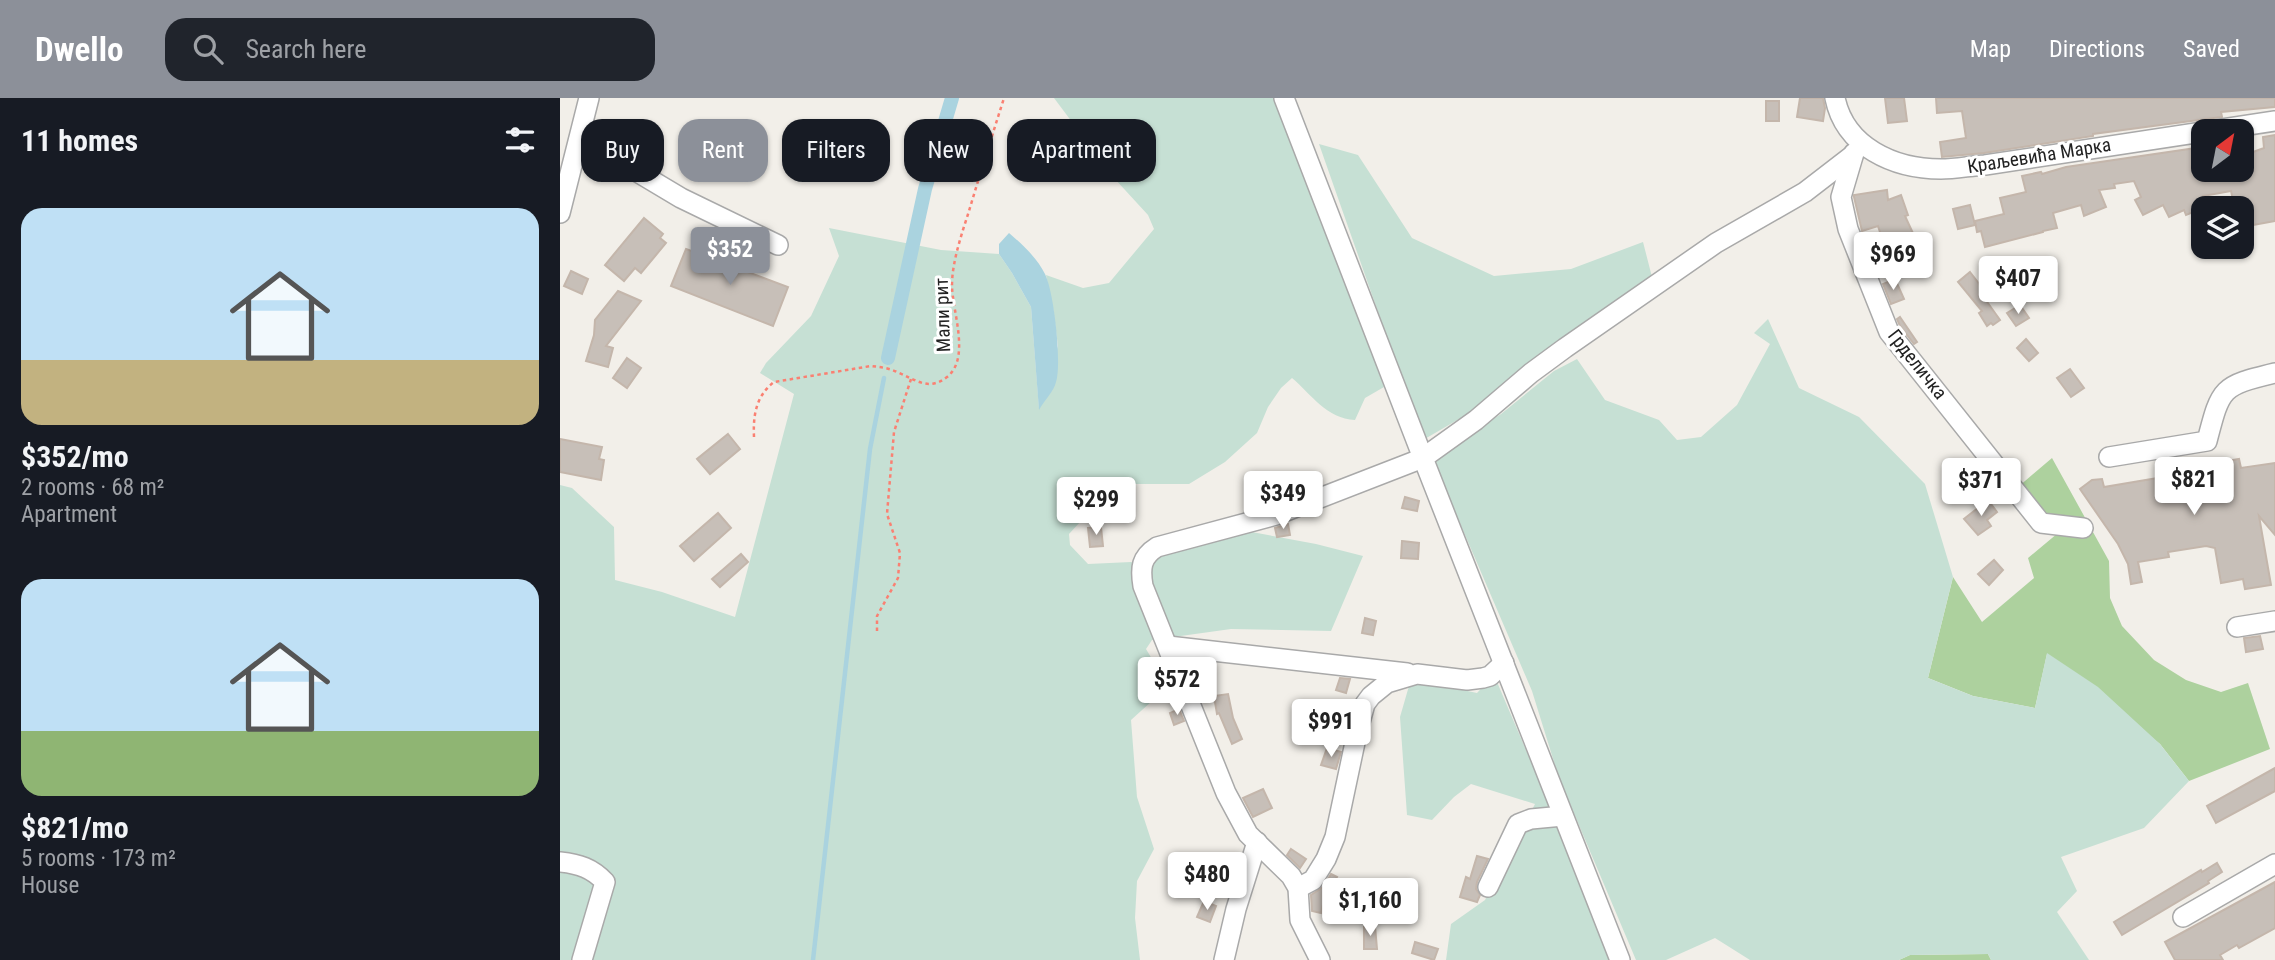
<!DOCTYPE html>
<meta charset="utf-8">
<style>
:root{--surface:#171b24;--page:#20242c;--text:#f1f3f6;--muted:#9ea1a6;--accent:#8c9099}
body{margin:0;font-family:"Roboto Condensed",sans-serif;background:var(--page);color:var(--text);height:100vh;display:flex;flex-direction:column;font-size:26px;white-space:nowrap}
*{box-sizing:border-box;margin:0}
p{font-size:23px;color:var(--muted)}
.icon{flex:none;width:38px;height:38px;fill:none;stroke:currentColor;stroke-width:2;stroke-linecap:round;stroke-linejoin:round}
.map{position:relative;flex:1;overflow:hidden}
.side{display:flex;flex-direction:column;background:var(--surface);width:560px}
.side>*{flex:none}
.top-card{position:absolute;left:21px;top:21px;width:665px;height:63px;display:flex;gap:14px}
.needle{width:46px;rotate:32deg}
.buttons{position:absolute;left:1631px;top:21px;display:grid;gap:14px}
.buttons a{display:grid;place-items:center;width:63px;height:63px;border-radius:14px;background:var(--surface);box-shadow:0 2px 5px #0004;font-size:35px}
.price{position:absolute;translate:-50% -60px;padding:0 16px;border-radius:7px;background:#fff;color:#222;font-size:23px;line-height:46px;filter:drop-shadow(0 2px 4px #0008)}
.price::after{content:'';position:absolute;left:50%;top:42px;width:21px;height:16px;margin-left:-10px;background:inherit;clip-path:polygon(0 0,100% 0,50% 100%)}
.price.on{background:var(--accent);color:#fff}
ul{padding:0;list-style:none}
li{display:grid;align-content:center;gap:14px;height:371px;padding:0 21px}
li span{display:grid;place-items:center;height:217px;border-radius:21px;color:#555}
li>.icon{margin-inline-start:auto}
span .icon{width:126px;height:126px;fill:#fffc;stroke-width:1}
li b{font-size:30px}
h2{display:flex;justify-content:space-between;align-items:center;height:84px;padding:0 21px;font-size:30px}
.chip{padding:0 24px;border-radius:21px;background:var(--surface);box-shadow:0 2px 5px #0004;font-size:24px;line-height:63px}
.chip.on{background:var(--accent);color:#fff}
header{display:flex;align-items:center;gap:42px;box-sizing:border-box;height:98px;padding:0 35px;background:var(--accent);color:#fff}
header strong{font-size:33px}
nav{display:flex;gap:38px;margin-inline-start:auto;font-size:24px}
.search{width:490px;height:63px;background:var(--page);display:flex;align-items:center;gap:18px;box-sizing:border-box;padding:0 24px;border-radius:21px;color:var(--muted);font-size:26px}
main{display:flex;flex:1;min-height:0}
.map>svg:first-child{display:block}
.forest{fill:#add19e}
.wetland{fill:#c6e0d4}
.water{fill:#aad3df}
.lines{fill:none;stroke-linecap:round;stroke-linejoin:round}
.stream{stroke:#aad3df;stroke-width:4.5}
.canal{stroke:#aad3df;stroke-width:14}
.building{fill:#c7bfb8;stroke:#c4b6ab;stroke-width:2}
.minor-casing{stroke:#a9a9a9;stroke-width:22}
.path{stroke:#fa8072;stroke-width:2.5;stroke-dasharray:3.5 3.5;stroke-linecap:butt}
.minor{stroke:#fff;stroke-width:19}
.labels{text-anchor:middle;stroke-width:6;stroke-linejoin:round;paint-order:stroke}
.street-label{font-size:19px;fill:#222;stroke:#fff}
</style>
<header>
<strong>Dwello</strong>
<div class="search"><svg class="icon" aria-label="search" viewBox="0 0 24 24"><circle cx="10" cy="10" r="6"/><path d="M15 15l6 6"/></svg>Search here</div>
<nav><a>Map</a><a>Directions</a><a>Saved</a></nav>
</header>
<main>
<section class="side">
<h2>11 homes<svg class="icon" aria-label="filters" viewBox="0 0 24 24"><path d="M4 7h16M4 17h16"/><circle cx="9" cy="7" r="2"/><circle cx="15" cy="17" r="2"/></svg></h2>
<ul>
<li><span style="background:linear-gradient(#bfe0f5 70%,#c2b280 0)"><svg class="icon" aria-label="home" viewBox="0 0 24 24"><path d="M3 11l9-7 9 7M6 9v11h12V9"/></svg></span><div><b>$352/mo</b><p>2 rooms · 68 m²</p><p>Apartment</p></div></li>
<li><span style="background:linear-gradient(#bfe0f5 70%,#8fb573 0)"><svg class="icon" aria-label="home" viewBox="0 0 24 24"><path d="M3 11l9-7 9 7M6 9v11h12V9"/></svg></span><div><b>$821/mo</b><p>5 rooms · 173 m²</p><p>House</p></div></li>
</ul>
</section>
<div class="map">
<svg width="1715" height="862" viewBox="0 0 1715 862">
<rect width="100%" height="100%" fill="#f2efe9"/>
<g class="forest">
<polygon points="1492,360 1549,463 1550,500 1562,528 1594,562 1626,582 1661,594 1688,585 1710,651 1629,683 1600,646 1487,556 1475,610 1413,598 1368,580 1393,479 1422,524 1474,480 1468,460 1498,435 1458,389"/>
<polygon points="1428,856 1431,862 1339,862 1350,857"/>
</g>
<g class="wetland">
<path d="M494 0H719L824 289 805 300 795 322C767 321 751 296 732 280L721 290 708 309 697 335 665 364 629 386H574L521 423 509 436 510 447 528 466 571 464 587 470 594 458 681 432 756 446 803 458 771 533 671 531 592 542 586 551 601 576 592 603 571 622 577 699 594 751 577 783 575 820 580 862H0V387L12 390 54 429 55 482 102 494 175 519 234 296 200 275 206 265 251 218 279 158 269 130 381 152 439 156 452 175 471 209 479 310 498 248 493 210 486 177 523 190 549 185 594 131 588 117 554 80Z"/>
<polygon points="759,46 798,57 852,140 934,178 1011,171 1083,144 1092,179 1028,235 906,317 863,342"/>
<polygon points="1208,221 1239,290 1299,319 1365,386 1393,479 1368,580 1413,598 1475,610 1487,555 1538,589 1600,646 1629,683 1584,730 1501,759 1517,793 1497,814 1529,862 1431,862 1428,856 1350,857 1339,862 1190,862 1155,840 1106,862 1076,862 999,680 972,593 872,360 941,316 994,273 1017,261 1045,302 1099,322 1117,342 1141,339 1177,307 1210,246 1194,235"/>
<polygon points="934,577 1039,823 1051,862 886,862 891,826 925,802 975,706 911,686 894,699 872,722 847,717 840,619 851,581 917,595"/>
</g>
<path class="water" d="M449 135C463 147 477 160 485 176 494 194 502 265 496 284 494 293 484 303 479 312L471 209 452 175 439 156V146Z"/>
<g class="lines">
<polyline class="stream" points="253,862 310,351 324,280"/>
<polyline class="canal" points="328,260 365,91 392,0"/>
</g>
<g class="building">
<polygon points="1240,0 1263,0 1265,10 1263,23 1237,19"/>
<polygon points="1325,0 1344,0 1347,23 1328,25"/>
<polygon points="1376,0 1715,0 1715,9 1661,14 1662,19 1533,36 1533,38 1424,55 1382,59 1380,44 1406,40 1402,13 1377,15"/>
<rect x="1206" y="3" width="13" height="20"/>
<polygon points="1715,37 1715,123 1682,129 1682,104 1674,106 1671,93 1643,98 1643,106 1633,107 1636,113 1626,117 1624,112 1609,119 1603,107 1583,117 1575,102 1581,99 1574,83 1554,86 1555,90 1539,92 1546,109 1524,118 1521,107 1493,115 1497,130 1483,133 1483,134 1425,149 1421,133 1417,134 1415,123 1444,116 1440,100 1466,94 1462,78 1481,74 1482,76 1506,69 1643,49 1643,72 1682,72 1682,58 1704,50 1703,39"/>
<polygon points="1327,92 1328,102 1341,97 1348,117 1345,118 1357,144 1327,156 1318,128 1302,133 1294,99 1294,97"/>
<polygon points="1410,107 1415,127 1398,131 1393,111"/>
<polygon points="84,120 103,136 100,140 106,145 81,175 75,170 64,183 45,167"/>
<polygon points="126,151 228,189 213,228 111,188"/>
<polygon points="11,173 28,181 22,196 4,188"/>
<polygon points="1410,174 1423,191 1420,194 1440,222 1433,227 1431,225 1427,228 1419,215 1422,213 1398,184"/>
<polygon points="1335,181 1344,201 1331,206 1323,186"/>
<polygon points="58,193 81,203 46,248 53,250 48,269 26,263 34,237 35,222"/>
<polygon points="1460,207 1469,220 1456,228 1447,215"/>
<polygon points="1340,219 1357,244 1354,246 1340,228 1337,221"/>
<polygon points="1466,241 1478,255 1469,263 1457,250"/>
<polygon points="67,260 81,270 67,290 53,280"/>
<polygon points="1510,271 1524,290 1511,299 1497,280"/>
<polygon points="168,336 180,351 150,376 137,361"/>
<polygon points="0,341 42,349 39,361 44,362 41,382 0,374"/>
<polygon points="1679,361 1681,370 1715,365 1715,437 1699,418 1711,487 1685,491 1683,481 1661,485 1655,450 1646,448 1608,454 1609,459 1578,464 1582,484 1571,486 1568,466 1558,446 1520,391 1532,382 1542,381 1544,389 1645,372 1644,367"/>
<polygon points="845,399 859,403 857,413 842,410"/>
<polygon points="1428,402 1437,414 1427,422 1431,428 1418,437 1404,421"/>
<polygon points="158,415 171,430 134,463 120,448"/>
<polygon points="728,426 730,437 717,439 715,430"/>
<polygon points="541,429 543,448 530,449 528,430"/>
<polygon points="842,443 859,445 858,461 841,460"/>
<polygon points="181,456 188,464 160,489 152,481"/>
<polygon points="1434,462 1443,472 1429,487 1418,476"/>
<polygon points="805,520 816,523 813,537 802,535"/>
<polygon points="1700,538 1703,551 1686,554 1684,540"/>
<polygon points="780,580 790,581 786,595 776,592"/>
<polygon points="668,596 673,620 682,641 672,646 659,615 657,616 654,598"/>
<polygon points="619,611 624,623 614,627 610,615"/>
<polygon points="761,612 778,615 776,628 759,625"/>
<polygon points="767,650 781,654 776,671 761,667"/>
<polygon points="1715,670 1715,693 1656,725 1647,708"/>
<polygon points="703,691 712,710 693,719 683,700"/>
<polygon points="731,751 746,761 740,770 727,757"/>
<polygon points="917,758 928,761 917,784 916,791 920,797 917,804 900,799 906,779 910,781"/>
<polygon points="1657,765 1662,774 1648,783 1649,785 1562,837 1554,824 1641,772 1642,774"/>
<polygon points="771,776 777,779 764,801 761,815 752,813 751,797 763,789"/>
<polygon points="1715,784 1715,830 1679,850 1677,847 1660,857 1663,862 1615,862 1605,844"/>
<polygon points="644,803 656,808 650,824 637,819"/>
<polygon points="815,828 817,851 804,851 804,829"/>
<polygon points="855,844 878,851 874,862 852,855"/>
</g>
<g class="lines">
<defs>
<g id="minor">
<path d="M724 0 863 360 716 417 597 449C581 459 580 470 583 488L666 695 688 736 731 778 738 790 740 822 760 862"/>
<path d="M1275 0C1285 49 1334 71 1381 71 1395 71 1410 68 1425 67L1715 23"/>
<polyline points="19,42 49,57 121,100 218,147"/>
<polyline points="1294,55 1281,99 1288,131 1329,234 1481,425 1523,430"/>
<polyline points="0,115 29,0"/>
<path d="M1549 359 1647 343C1661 289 1661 288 1715 275"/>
<polyline points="1677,529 1715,523"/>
<polyline points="608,548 847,575"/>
<path d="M0 764C19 766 32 770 45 784L22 862"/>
<polyline points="928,789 958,726 971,721 1003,718"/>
<polyline points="738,790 753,782 766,761 775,739 797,635 805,606 811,598 827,585 857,576 907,582 923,580 930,578 944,565"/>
<polyline points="1623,819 1715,766"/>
<polyline points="664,862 676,811 697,744"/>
<polyline points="1060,862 863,360 916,322 971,275 1005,250 1156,145 1245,94 1293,57"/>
</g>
</defs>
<use href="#minor" class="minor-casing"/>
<g class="path">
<path d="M194 339C193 317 196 298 214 284L311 268C320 269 329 270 337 274 355 281 368 294 387 279 411 260 392 213 392 187 392 164 402 135 409 113 420 76 432 38 444 0"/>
<polyline points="317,533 317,518 338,480 340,455 327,416 334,334 351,281"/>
</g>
<use href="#minor" class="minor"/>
</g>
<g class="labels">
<g class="street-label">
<text transform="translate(1479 57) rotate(-9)" y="7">Краљевића Марка</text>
<text transform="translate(382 217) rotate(-92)" y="7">Мали рит</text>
<text transform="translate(1358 266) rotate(52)" y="7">Грделичка</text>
</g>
</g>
</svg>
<div class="buttons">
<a><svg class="needle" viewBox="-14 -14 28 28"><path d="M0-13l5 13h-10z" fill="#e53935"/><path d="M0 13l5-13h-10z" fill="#9ea1a6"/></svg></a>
<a><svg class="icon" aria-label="layers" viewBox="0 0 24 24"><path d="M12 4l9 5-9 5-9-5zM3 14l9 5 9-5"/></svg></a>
</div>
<b class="price on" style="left:170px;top:189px">$352</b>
<b class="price" style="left:1333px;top:194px">$969</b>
<b class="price" style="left:1458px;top:218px">$407</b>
<b class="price" style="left:1634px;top:419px">$821</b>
<b class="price" style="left:1421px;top:420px">$371</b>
<b class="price" style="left:723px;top:433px">$349</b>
<b class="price" style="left:536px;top:439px">$299</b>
<b class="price" style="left:617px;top:619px">$572</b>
<b class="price" style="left:771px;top:661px">$991</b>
<b class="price" style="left:647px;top:814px">$480</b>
<b class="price" style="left:810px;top:840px">$1,160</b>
<div class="top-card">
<a class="chip">Buy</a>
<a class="chip on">Rent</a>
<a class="chip">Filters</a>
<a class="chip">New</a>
<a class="chip">Apartment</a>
</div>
</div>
</main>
